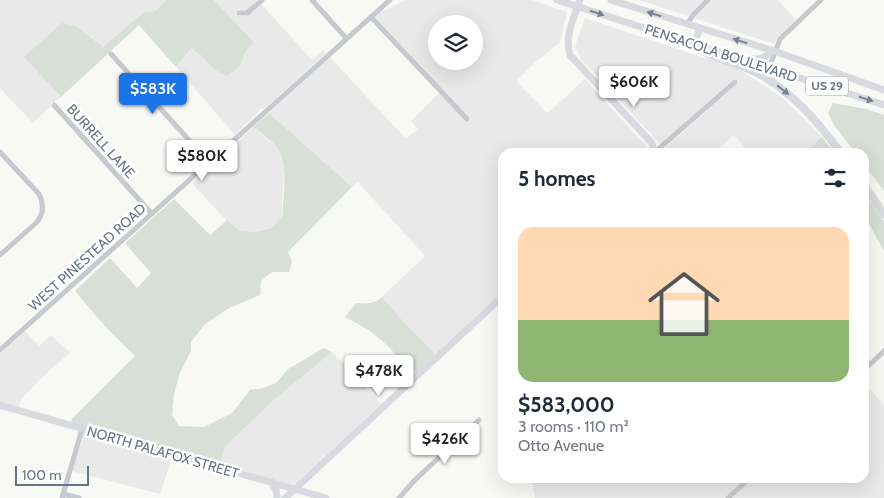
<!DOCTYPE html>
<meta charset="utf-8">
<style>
:root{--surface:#fff;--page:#f6f6f7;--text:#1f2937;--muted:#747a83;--accent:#1a73e8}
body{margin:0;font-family:Cabin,sans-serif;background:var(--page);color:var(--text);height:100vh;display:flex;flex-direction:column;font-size:19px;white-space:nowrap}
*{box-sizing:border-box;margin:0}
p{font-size:16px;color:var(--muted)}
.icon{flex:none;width:28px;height:28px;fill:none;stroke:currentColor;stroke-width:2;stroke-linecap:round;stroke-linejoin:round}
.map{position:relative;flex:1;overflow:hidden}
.drawer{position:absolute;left:498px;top:148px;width:371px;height:335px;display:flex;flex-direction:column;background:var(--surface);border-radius:15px;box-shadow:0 5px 20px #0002}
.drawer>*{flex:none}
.fabs{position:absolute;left:428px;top:15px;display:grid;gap:10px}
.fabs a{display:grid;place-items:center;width:55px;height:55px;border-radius:50%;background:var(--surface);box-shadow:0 5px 20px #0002;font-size:25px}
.scale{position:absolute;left:15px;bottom:12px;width:74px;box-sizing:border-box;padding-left:5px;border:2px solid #677386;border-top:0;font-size:14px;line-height:18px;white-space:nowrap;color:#677386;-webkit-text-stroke:4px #fff;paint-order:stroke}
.price{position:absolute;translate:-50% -42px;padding:0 11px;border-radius:5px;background:#fff;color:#222;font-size:16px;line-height:32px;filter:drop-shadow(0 1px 2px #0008)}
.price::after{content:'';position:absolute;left:50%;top:30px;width:15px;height:11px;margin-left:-8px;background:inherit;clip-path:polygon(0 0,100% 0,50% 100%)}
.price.current{background:var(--accent);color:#fff}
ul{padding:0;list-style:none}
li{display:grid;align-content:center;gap:10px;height:265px;padding:0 20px}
li span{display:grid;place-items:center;height:155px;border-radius:15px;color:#555}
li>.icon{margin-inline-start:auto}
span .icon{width:90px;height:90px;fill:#fffc;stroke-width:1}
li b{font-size:21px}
h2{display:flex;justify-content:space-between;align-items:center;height:60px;padding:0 20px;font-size:21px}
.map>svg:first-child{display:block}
.built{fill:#e8e9e8;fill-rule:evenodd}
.green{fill:#d8dfd6}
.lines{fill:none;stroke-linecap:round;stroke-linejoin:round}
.minor{stroke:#c6c9cd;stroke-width:5}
.major{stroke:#d8dadf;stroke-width:7}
.highway{stroke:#d8dadf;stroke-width:8}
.oneway{fill:#788293}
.labels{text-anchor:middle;stroke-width:5;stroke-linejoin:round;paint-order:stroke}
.shield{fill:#fff;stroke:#959daa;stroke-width:1}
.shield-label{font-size:12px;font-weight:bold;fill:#677386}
.street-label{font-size:14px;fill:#677386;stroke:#fff}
</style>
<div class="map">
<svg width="884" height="498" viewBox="0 0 884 498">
<rect width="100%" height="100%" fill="#f8f8f5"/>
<g class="built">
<polygon points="0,0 167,0 155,11 145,12 138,17 102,48 75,26 24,57 61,97 50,104 51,106 33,123 0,88"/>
<polygon points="214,0 258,0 246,10 242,11 238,9 236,14 241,16 246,16 261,4 312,60 323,50 326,53 264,109 262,108 235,135 176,67 191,48 202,56 213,69 241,65 244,54 254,42"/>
<path d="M406 0H532L567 12 560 42 534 63 517 80 518 83 546 112H549L585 79 646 146 647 151 502 152V292L435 354 401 319 382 297 425 256 358 182 352 187 269 113 330 57 406 139 418 129 411 121 439 93 467 122 470 119 375 17 379 13ZM436 24H474V61H436Z"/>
<polygon points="639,0 704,0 688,16"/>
<polygon points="712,0 778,0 796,20 780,35 774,44 694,18"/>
<polygon points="585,18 740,70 783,98 822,137 805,152 749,152 734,135 715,152 663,152 663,150 739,82 735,78 660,144 581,59 575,46"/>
<polygon points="253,127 277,148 285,164 282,200 283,215 272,228 254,232 240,231 220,214 192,183"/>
<polygon points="25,331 39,346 51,335 70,353 42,377 22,398 18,408 0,403 0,354"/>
<polygon points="332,352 381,404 292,486 220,465 225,447 269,404"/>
<polygon points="864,383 884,405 884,498 732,498 754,478 864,478"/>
<polygon points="84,432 172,457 160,494 72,471"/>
<polygon points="531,478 746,478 724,498 535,498"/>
</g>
<g class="green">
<polygon points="167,0 214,0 254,42 244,54 241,65 227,76 213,69 202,56 191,48 176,67 139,25 61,97 24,57 62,23 75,26 103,47 138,17 145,12 155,11"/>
<polygon points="833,103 866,109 884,115 884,191 864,164 864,152 855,152 834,125 828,113"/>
<path d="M269 113 352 187 288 252 292 262 289 272H272L261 281 260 295 229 308 205 324 191 342V351L180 372 174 394 172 415 179 426 204 427 232 413 250 390 263 388 276 383 288 369 324 348 332 352 269 404 225 447 220 465 70 423 72 419 135 356 103 324 75 291 110 258 137 288 151 273 125 243 174 199 210 235 227 220 240 231 254 232 272 228 283 215C282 194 290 166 277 148 271 140 261 133 253 127Z"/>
<polygon points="822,137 834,152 805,152"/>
<polygon points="864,193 884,221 884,251 864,215"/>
<path d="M382 297 401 319 435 354 416 372 400 360 388 346 369 330 345 317 356 303C365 304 375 304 382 297Z"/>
</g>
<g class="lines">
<g class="minor">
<polyline points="312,0 346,38"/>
<polyline points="239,13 247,13 262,0"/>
<polyline points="371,17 467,119"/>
<polyline points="687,24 693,15 708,0"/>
<polyline points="111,54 209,162"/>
<polyline points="769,68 780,39 821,0"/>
<polyline points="54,105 152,214"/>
<path d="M0 152 39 194C44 204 44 213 37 222L0 255"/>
<polyline points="655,152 735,82"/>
<polyline points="0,350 390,0"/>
<polyline points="864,370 884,351"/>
<polyline points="63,494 79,498"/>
<polyline points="62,498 82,429"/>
<polyline points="399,498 415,480 479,420"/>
<polyline points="728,498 750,478"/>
</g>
<g class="major">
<polyline points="557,0 884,105"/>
<path d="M580 0C574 18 564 37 570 55L651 142 655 152"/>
<polyline points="611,0 774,51 884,90"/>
<polyline points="694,44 700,28"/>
<path d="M750 58C760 61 765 57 774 51"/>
<polyline points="0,405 326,498"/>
<polyline points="271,482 276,490 277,498"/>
<polyline points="285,498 502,297"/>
</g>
<g class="highway">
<path d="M694 44C710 60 737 62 757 73 791 91 818 121 840 152"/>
<polyline points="864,185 884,214"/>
</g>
</g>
<defs><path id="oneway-solid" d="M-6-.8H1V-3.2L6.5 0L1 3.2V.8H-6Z" transform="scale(1.25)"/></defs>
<g class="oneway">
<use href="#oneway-solid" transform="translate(597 13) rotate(18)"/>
<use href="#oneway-solid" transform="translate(654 14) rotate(-162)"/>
<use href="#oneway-solid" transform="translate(740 41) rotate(-163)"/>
<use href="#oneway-solid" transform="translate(783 90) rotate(38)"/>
<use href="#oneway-solid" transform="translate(866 99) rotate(17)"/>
</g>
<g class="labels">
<rect class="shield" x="806" y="76.5" width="42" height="19" rx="4"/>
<g class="shield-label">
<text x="827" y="90">US 29</text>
</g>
<g class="street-label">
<text transform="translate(721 53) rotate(18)" y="5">PENSACOLA BOULEVARD</text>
<text transform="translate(101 141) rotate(48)" y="5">BURRELL LANE</text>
<text transform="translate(87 257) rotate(-42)" y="5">WEST PINESTEAD ROAD</text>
<text transform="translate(163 452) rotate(16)" y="5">NORTH PALAFOX STREET</text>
</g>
</g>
</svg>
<div class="fabs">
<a><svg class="icon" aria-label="layers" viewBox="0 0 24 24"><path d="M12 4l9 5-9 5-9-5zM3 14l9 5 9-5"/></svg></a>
</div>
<div class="scale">100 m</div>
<b class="price" style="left:634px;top:108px">$606K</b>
<b class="price current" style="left:153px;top:115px">$583K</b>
<b class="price" style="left:202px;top:182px">$580K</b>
<b class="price" style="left:379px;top:397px">$478K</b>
<b class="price" style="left:445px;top:465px">$426K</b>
<section class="drawer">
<h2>5 homes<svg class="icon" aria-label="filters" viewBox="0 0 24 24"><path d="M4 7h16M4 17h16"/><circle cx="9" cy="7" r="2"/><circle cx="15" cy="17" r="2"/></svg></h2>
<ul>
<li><span style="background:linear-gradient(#ffd9b3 60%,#8fb573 0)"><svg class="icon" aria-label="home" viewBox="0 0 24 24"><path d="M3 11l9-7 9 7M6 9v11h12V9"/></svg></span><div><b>$583,000</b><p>3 rooms · 110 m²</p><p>Otto Avenue</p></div></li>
</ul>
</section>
</div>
